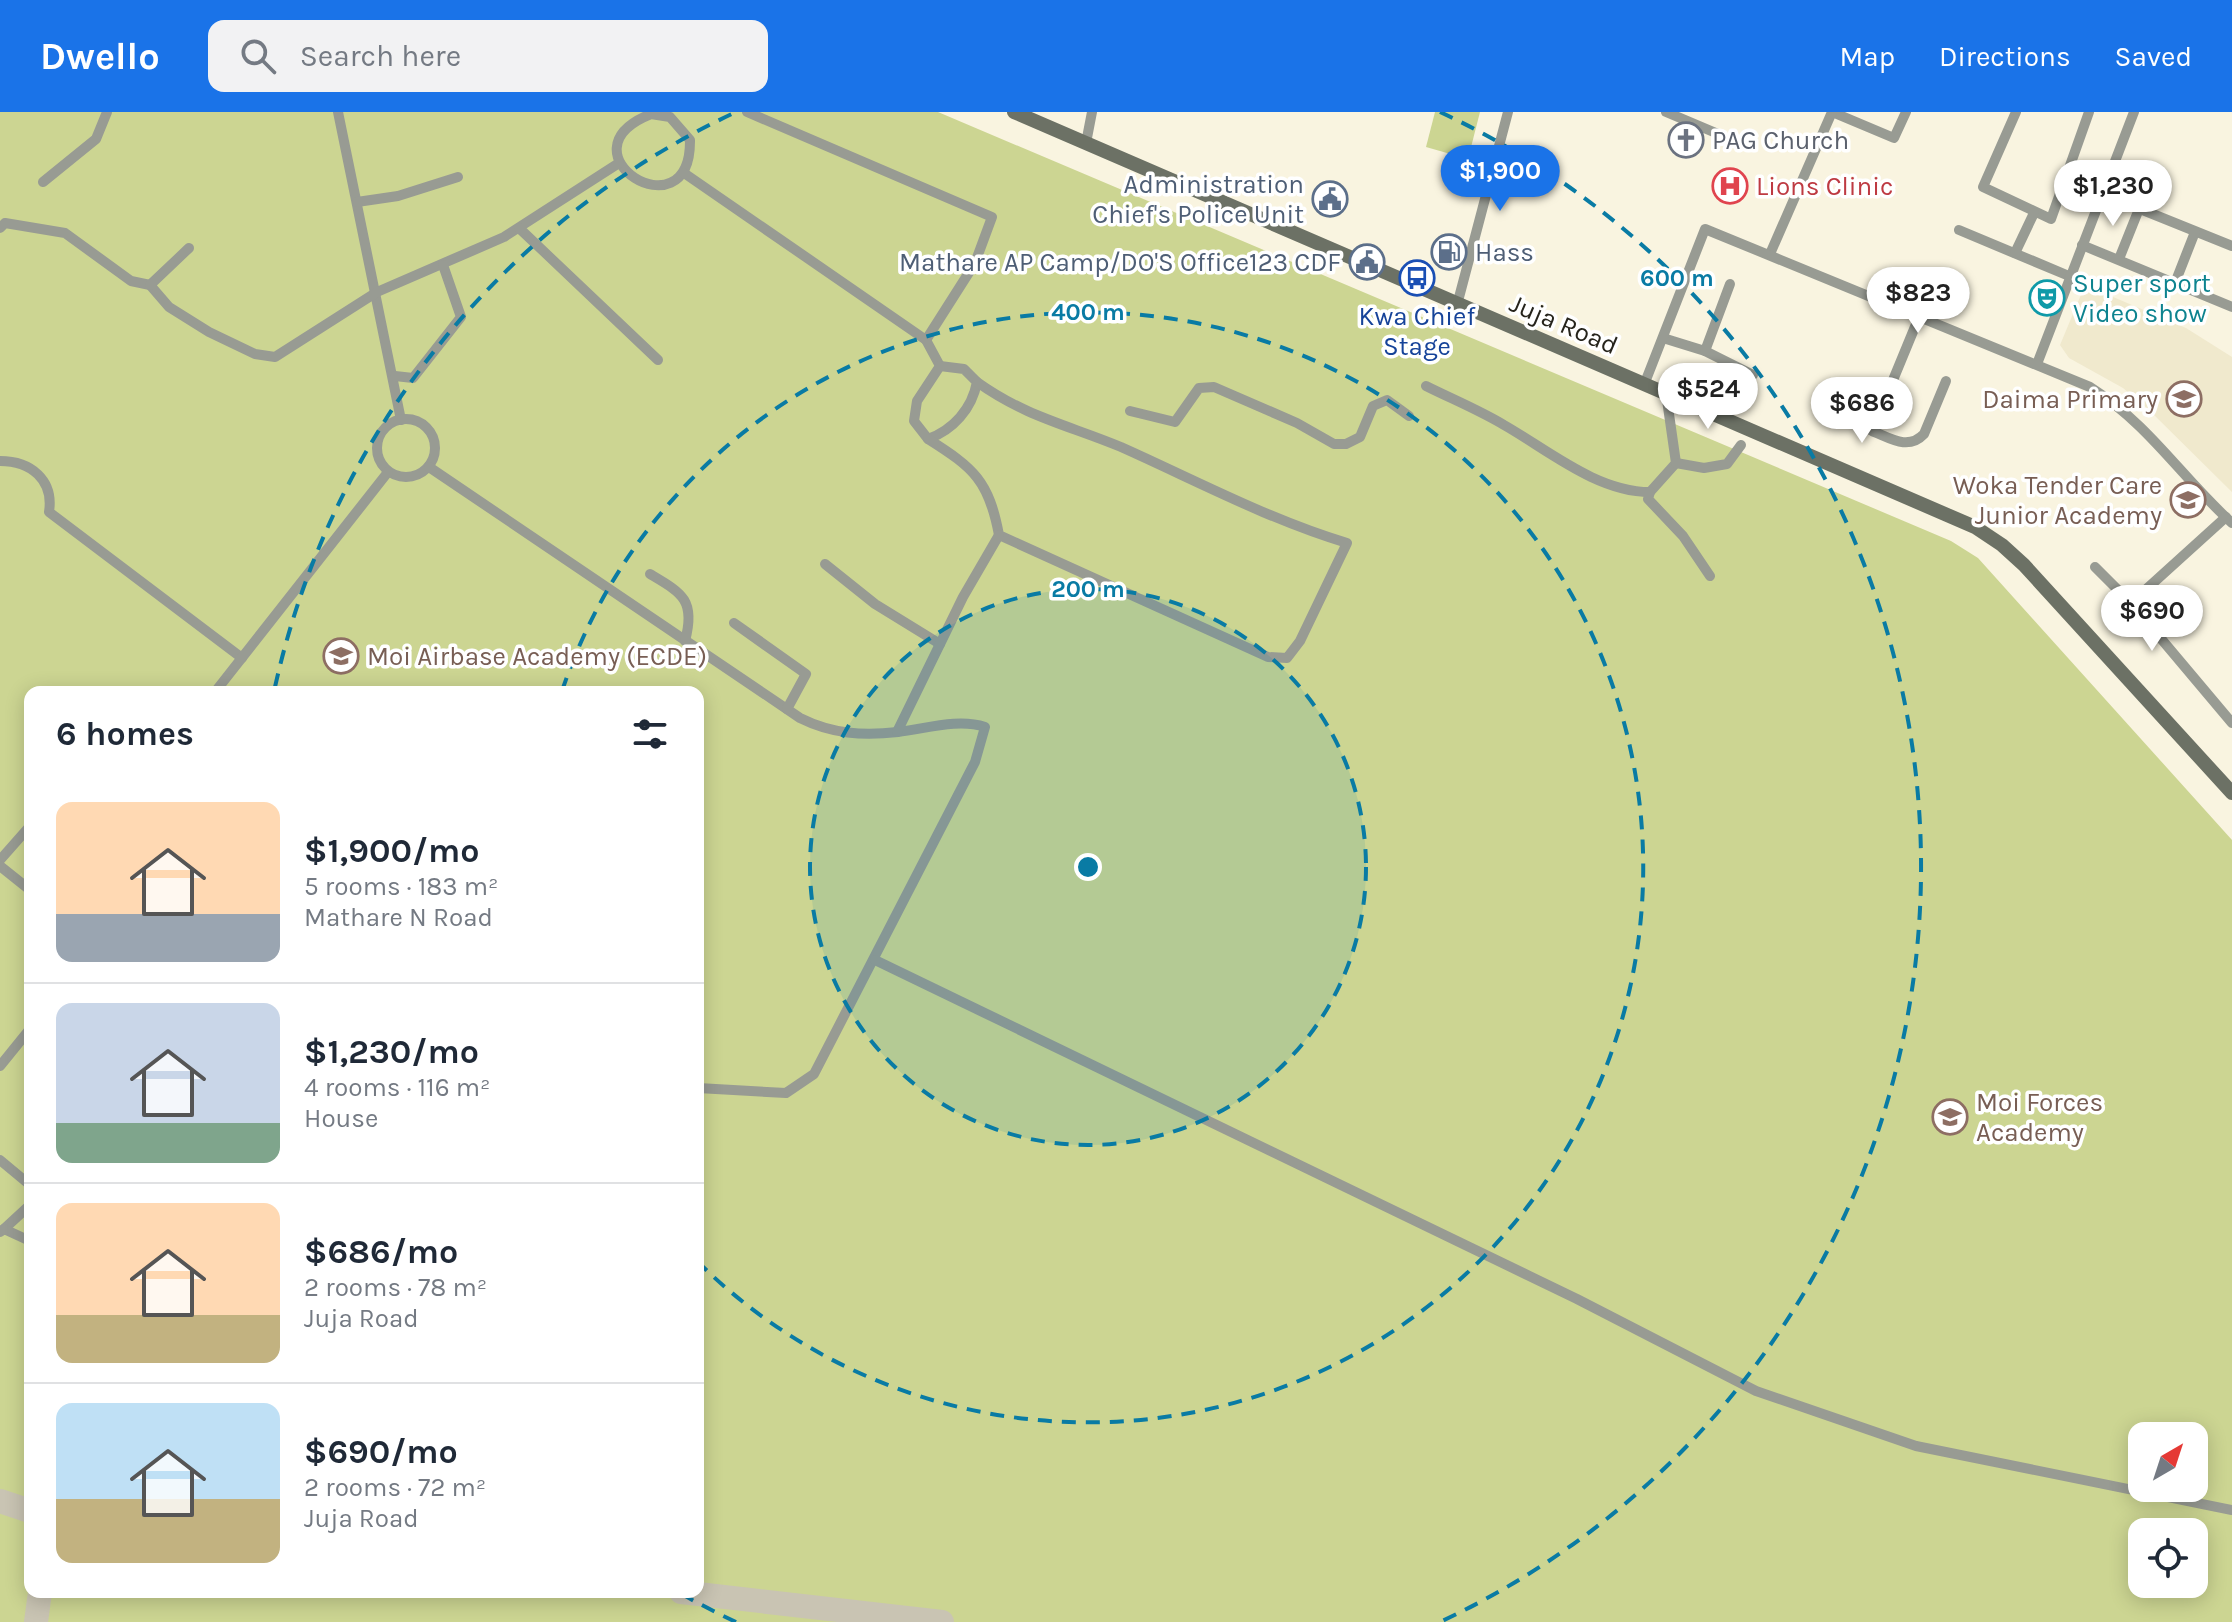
<!DOCTYPE html>
<meta charset="utf-8">
<style>
:root{--surface:#fff;--page:#f2f2f3;--text:#1f2937;--muted:#747a83;--line:#e0e1e3;--accent:#1a73e8}
body{margin:0;font-family:Karla,sans-serif;background:var(--page);color:var(--text);height:100vh;display:flex;flex-direction:column;font-size:30px;white-space:nowrap}
*{box-sizing:border-box;margin:0}
p{font-size:26px;color:var(--muted)}
.icon{flex:none;width:44px;height:44px;fill:none;stroke:currentColor;stroke-width:2;stroke-linecap:round;stroke-linejoin:round}
.map{position:relative;flex:1;overflow:hidden}
.details{position:absolute;left:24px;top:574px;width:680px;height:912px;display:flex;flex-direction:column;background:var(--surface);border-radius:16px;box-shadow:0 4px 20px #0003}
.details>*{flex:none}
.needle{width:52px;rotate:39deg}
.buttons{position:absolute;left:2128px;top:1310px;display:grid;gap:16px}
.buttons a{display:grid;place-items:center;width:80px;height:80px;border-radius:16px;background:var(--surface);box-shadow:0 4px 20px #0003;font-size:40px}
.price{position:absolute;translate:-50% -68px;padding:0 18px;border-radius:28px;background:#fff;color:#222;font-size:26px;line-height:52px;filter:drop-shadow(0 2px 4px #0008)}
.price::after{content:'';position:absolute;left:50%;top:48px;width:24px;height:18px;margin-left:-12px;background:inherit;clip-path:polygon(0 0,100% 0,50% 100%)}
.price.on{background:var(--accent);color:#fff}
ul{padding:0;list-style:none}
li{display:flex;align-items:center;gap:24px;height:200px;padding:0 32px}
li+li{border-top:2px solid var(--line)}
li span{display:grid;place-items:center;flex:none;width:224px;height:160px;border-radius:16px;color:#555}
li>.icon{margin-inline-start:auto}
span .icon{width:96px;height:96px;fill:#fffc;stroke-width:1}
li b{font-size:34px}
h2{display:flex;justify-content:space-between;align-items:center;height:96px;padding:0 32px;font-size:34px}
header{display:flex;align-items:center;gap:48px;box-sizing:border-box;height:112px;padding:0 40px;background:var(--accent);color:#fff}
header strong{font-size:38px}
nav{display:flex;gap:44px;margin-inline-start:auto;font-size:28px}
.search{width:560px;height:72px;background:var(--page);display:flex;align-items:center;gap:20px;box-sizing:border-box;padding:0 28px;border-radius:16px;color:var(--muted);font-size:30px}
.map>svg:first-child{display:block}
.built{fill:#f0e9cd}
.green{fill:#ccd592;fill-rule:evenodd}
.lines{fill:none;stroke-linecap:round;stroke-linejoin:round}
.taxiway{stroke:#c9c4b3;stroke-width:24}
.minor{stroke:#989b93;stroke-width:10}
.secondary{stroke:#6c7165;stroke-width:14}
.ring{fill:none;stroke:#097ba4;stroke-width:4;stroke-dasharray:14 10}
.labels{text-anchor:middle;stroke-width:7;stroke-linejoin:round;paint-order:stroke}
.worship-label{font-size:26px;fill:#5b616d;stroke:#fff;text-anchor:start}
.service-label{font-size:26px;fill:#4e5e75;stroke:#fff;text-anchor:end}
.health-label{font-size:26px;fill:#be3a42;stroke:#fff;text-anchor:start}
.culture-label{font-size:26px;fill:#0d838f;stroke:#fff;text-anchor:start}
.transit-label{font-size:26px;fill:#164399;stroke:#fff}
.street-label{font-size:26px;fill:#26241c;stroke:#fff}
.education-label{font-size:26px;fill:#785e54;stroke:#fff;text-anchor:end}
.centre{fill:#097ba4;stroke:#fff;stroke-width:4}
.ring-label{font-size:24px;text-anchor:middle;font-weight:bold;fill:#097ba4;stroke:#fff;stroke-width:7;stroke-linejoin:round;paint-order:stroke}
</style>
<header>
<strong>Dwello</strong>
<div class="search"><svg class="icon" aria-label="search" viewBox="0 0 24 24"><circle cx="10" cy="10" r="6"/><path d="M15 15l6 6"/></svg>Search here</div>
<nav><a>Map</a><a>Directions</a><a>Saved</a></nav>
</header>
<div class="map">
<svg width="2232" height="1510" viewBox="0 0 2232 1510">
<rect width="100%" height="100%" fill="#f9f4e0"/>
<polygon class="built" points="2085,173 2186,216 2232,245 2232,380 2148,297 2123,276 2069,246 2060,233"/>
<g class="green">
<path d="M0 0H938L1951 429 1978 446 2232 728V1510H0ZM30 580H698V1480H30ZM2142 1324H2194V1376H2142ZM2142 1420H2194V1472H2142Z"/>
<polygon points="1435,0 1480,0 1468,47 1426,35"/>
</g>
<g class="lines">
<g class="taxiway">
<polyline points="0,1389 30,1399"/>
<polyline points="681,1480 942,1510"/>
<polyline points="36,1510 40,1480"/>
</g>
<g class="minor">
<polyline points="338,0 401,308"/>
<polyline points="1666,0 1723,24"/>
<polyline points="1832,0 1894,26 1906,0"/>
<polyline points="2016,0 1983,75 2051,107 2089,0"/>
<path d="M651 2 670 5 690 28C691 126 555 40 651 2Z"/>
<polyline points="1086,31 1092,0"/>
<polyline points="684,61 926,228 975,151 992,105 747,0"/>
<polyline points="43,70 96,27 107,0"/>
<polyline points="2103,82 2232,134"/>
<polyline points="357,90 398,84 458,65"/>
<polyline points="0,116 5,111 65,121 131,169 150,173 169,195 209,220 255,242 275,245 377,180 504,125 619,51"/>
<polyline points="519,116 658,248"/>
<polyline points="1959,118 2069,164"/>
<polyline points="2082,133 2232,195"/>
<polyline points="2015,141 2034,101"/>
<polyline points="1770,142 1832,0"/>
<polyline points="2119,147 2139,97"/>
<polyline points="2175,171 2195,120"/>
<polyline points="150,173 189,136"/>
<polyline points="1457,193 1508,0"/>
<path d="M1919 205 1872 319C1890 326 1908 339 1924 322L1946 269"/>
<polyline points="1663,226 1705,239 1753,263"/>
<polyline points="926,228 940,254"/>
<polyline points="1705,239 1730,172"/>
<polyline points="2037,252 2134,0"/>
<path d="M940 254 964 257 977 270C972 297 953 318 928 327L914 309 917 289Z"/>
<polyline points="395,264 413,266 461,205 443,153"/>
<path d="M1644 273 1705 117 2090 275C2150 313 2181 365 2232 411"/>
<path d="M1426 274C1452 287 1479 298 1504 313 1548 338 1597 380 1650 380L1676 351 1666 281"/>
<polyline points="1130,299 1175,310 1199,276 1214,275 1297,311 1334,332 1346,332 1360,325 1373,294 1387,288 1409,304"/>
<circle cx="406" cy="336" r="29"/>
<path d="M928 327C974 356 989 369 999 423L1268 545 1287 546 1300 529 1347 431C1270 408 1195 368 1121 335 1068 313 1026 305 977 270"/>
<path d="M0 349C31 349 54 368 49 400L242 546"/>
<polyline points="1676,351 1704,356 1727,352 1741,333"/>
<path d="M429 355 800 606C832 622 863 624 898 620 925 617 958 606 985 615L975 650 814 962 786 981 698 976"/>
<polyline points="1650,380 1648,387 1683,424 1710,464"/>
<polyline points="2226,405 2131,491 2232,611"/>
<polyline points="825,452 875,492 940,532"/>
<polyline points="2095,455 2131,491"/>
<path d="M650 462C682 481 696 488 685 529"/>
<polyline points="734,511 806,562 787,597"/>
<polyline points="215,580 388,360"/>
<polyline points="897,620 963,485 999,423"/>
<polyline points="0,748 30,714"/>
<polyline points="0,754 30,778"/>
<polyline points="875,848 1577,1187 1756,1279 1916,1334 2232,1398"/>
<polyline points="0,954 30,917"/>
<polyline points="0,1048 30,1073"/>
<polyline points="4,1117 30,1093"/>
<polyline points="0,1120 4,1117 30,1129"/>
</g>
<polyline class="secondary" points="1014,0 1975,415 2002,433 2024,453 2232,681"/>
</g>
<circle cx="1088" cy="755" r="278" fill="#097ba4" fill-opacity=".12"/>
<g class="ring">
<circle cx="1088" cy="755" r="278"/>
<path d="M562 579A555 555 0 1 1 699 1151"/>
<path d="M736 1510A833 833 0 0 1 678 1480M275 575A833 833 0 0 1 736 0M1440 0A833 833 0 0 1 1440 1510"/>
</g>
<defs>
<symbol id="church-ring" viewBox="-11 -11 22 22"><circle r="9.5" fill="#fff" stroke="#6b7280" stroke-width="1.5"/><path d="M-1.2-6h2.4v3.5h3.3v2.4h-3.3V6h-2.4V-.1h-3.3v-2.4h3.3Z" fill="#6b7280"/></symbol>
<symbol id="hospital-ring" viewBox="-11 -11 22 22"><circle r="9.5" fill="#fff" stroke="#e0444e" stroke-width="1.5"/><path d="M-5-5h3v3.5h4V-5h3V5h-3V1.5h-4V5h-3Z" fill="#e0444e"/></symbol>
<symbol id="civic-ring" viewBox="-11 -11 22 22"><circle r="9.5" fill="#fff" stroke="#5c6f8a" stroke-width="1.5"/><path d="M-.6-6.5H3V-4.5H.6V-3L4-1V1h2V6H-6V1h2V-1L-.6-3ZM-1.2 2.5V6h2.4V2.5Z" fill="#5c6f8a"/></symbol>
<symbol id="fuel-ring" viewBox="-11 -11 22 22"><circle r="9.5" fill="#fff" stroke="#5c6f8a" stroke-width="1.5"/><path d="M-5.5-6h7V0h2V4h1.3V-2.5L3-4.5l.8-.8L6-3V5H2.5V1h-1V6h-7ZM-4.2-4.7v3.2H.2V-4.7Z" fill="#5c6f8a"/></symbol>
<symbol id="bus-ring" viewBox="-11 -11 22 22"><circle r="9.5" fill="#fff" stroke="#1a4fb4" stroke-width="1.5"/><path d="M-5-6H5V4H4V6H2V4H-2V6H-4V4H-5ZM-3.5-4V0h7V-4ZM-3.5 1.2v1.5H-2V1.2ZM2 1.2v1.5H3.5V1.2Z" fill="#1a4fb4"/></symbol>
<symbol id="theatre-ring" viewBox="-11 -11 22 22"><circle r="9.5" fill="#fff" stroke="#0f9aa8" stroke-width="1.5"/><path d="M-5-5.5Q0-4 5-5.5V0Q5 5 0 6Q-5 5-5 0ZM-3.3-2.5H-1v1.5H-3.3ZM1-2.5H3.3v1.5H1ZM-2.8 1Q0 5.5 2.8 1Z" fill="#0f9aa8"/></symbol>
<symbol id="school-ring" viewBox="-11 -11 22 22"><circle r="9.5" fill="#fff" stroke="#8d6e63" stroke-width="1.5"/><path d="M0-5L7-2L0 1L-7-2ZM-4 1L0 2.5L4 1V4Q0 6-4 4Z" fill="#8d6e63"/></symbol>
</defs>
<g fill-rule="evenodd">
<use href="#church-ring" x="1666" y="8" width="40" height="40"/>
<use href="#hospital-ring" x="1710" y="54" width="40" height="40"/>
<use href="#civic-ring" x="1310" y="67" width="40" height="40"/>
<use href="#fuel-ring" x="1429" y="120" width="40" height="40"/>
<use href="#civic-ring" x="1347" y="130" width="40" height="40"/>
<use href="#bus-ring" x="1397" y="146" width="40" height="40"/>
<use href="#theatre-ring" x="2027" y="166" width="40" height="40"/>
<use href="#school-ring" x="2164" y="267" width="40" height="40"/>
<use href="#school-ring" x="2168" y="368" width="40" height="40"/>
<use href="#school-ring" x="321" y="524" width="40" height="40"/>
<use href="#school-ring" x="1930" y="985" width="40" height="40"/>
</g>
<g class="labels">
<g class="worship-label">
<text x="1712" y="37">PAG Church</text>
</g>
<g class="service-label">
<text x="1304" y="81">Administration<tspan x="1304" dy="30">Chief's Police Unit</tspan></text>
<text x="1475" y="149" text-anchor="start">Hass</text>
<text x="1341" y="159">Mathare AP Camp/DO'S Office123 CDF</text>
</g>
<g class="health-label">
<text x="1756" y="83">Lions Clinic</text>
</g>
<g class="culture-label">
<text x="2073" y="180">Super sport<tspan x="2073" dy="30">Video show</tspan></text>
</g>
<g class="transit-label">
<text x="1417" y="213">Kwa Chief<tspan x="1417" dy="30">Stage</tspan></text>
</g>
<g class="street-label">
<text transform="translate(1564 212) rotate(23)" y="9">Juja Road</text>
</g>
<g class="education-label">
<text x="2158" y="296">Daima Primary</text>
<text x="2162" y="382">Woka Tender Care<tspan x="2162" dy="30">Junior Academy</tspan></text>
<text x="367" y="553" text-anchor="start">Moi Airbase Academy (ECDE)</text>
<text x="1976" y="999" text-anchor="start">Moi Forces<tspan x="1976" dy="30">Academy</tspan></text>
</g>
</g>
<circle cx="1088" cy="755" r="12" class="centre"/>
<g class="ring-label">
<text x="1677" y="174">600 m</text>
<text x="1088" y="208">400 m</text>
<text x="1088" y="485">200 m</text>
</g>
</svg>
<div class="buttons">
<a><svg class="needle" viewBox="-14 -14 28 28"><path d="M0-13l5 13h-10z" fill="#e53935"/><path d="M0 13l5-13h-10z" fill="#747a83"/></svg></a>
<a><svg class="icon" aria-label="locate" viewBox="0 0 24 24"><circle cx="12" cy="12" r="6"/><path d="M12 2v4M12 18v4M2 12h4M18 12h4"/></svg></a>
</div>
<b class="price on" style="left:1500px;top:101px">$1,900</b>
<b class="price" style="left:2113px;top:116px">$1,230</b>
<b class="price" style="left:1918px;top:223px">$823</b>
<b class="price" style="left:1708px;top:319px">$524</b>
<b class="price" style="left:1862px;top:333px">$686</b>
<b class="price" style="left:2152px;top:541px">$690</b>
<section class="details">
<h2>6 homes<svg class="icon" aria-label="filters" viewBox="0 0 24 24"><path d="M4 7h16M4 17h16"/><circle cx="9" cy="7" r="2"/><circle cx="15" cy="17" r="2"/></svg></h2>
<ul>
<li><span style="background:linear-gradient(#ffd9b3 70%,#9aa5b1 0)"><svg class="icon" aria-label="home" viewBox="0 0 24 24"><path d="M3 11l9-7 9 7M6 9v11h12V9"/></svg></span><div><b>$1,900/mo</b><p>5 rooms · 183 m²</p><p>Mathare N Road</p></div></li>
<li><span style="background:linear-gradient(#c9d6e8 75%,#7fa58c 0)"><svg class="icon" aria-label="home" viewBox="0 0 24 24"><path d="M3 11l9-7 9 7M6 9v11h12V9"/></svg></span><div><b>$1,230/mo</b><p>4 rooms · 116 m²</p><p>House</p></div></li>
<li><span style="background:linear-gradient(#ffd9b3 70%,#c2b280 0)"><svg class="icon" aria-label="home" viewBox="0 0 24 24"><path d="M3 11l9-7 9 7M6 9v11h12V9"/></svg></span><div><b>$686/mo</b><p>2 rooms · 78 m²</p><p>Juja Road</p></div></li>
<li><span style="background:linear-gradient(#bfe0f5 60%,#c2b280 0)"><svg class="icon" aria-label="home" viewBox="0 0 24 24"><path d="M3 11l9-7 9 7M6 9v11h12V9"/></svg></span><div><b>$690/mo</b><p>2 rooms · 72 m²</p><p>Juja Road</p></div></li>
</ul>
</section>
</div>
